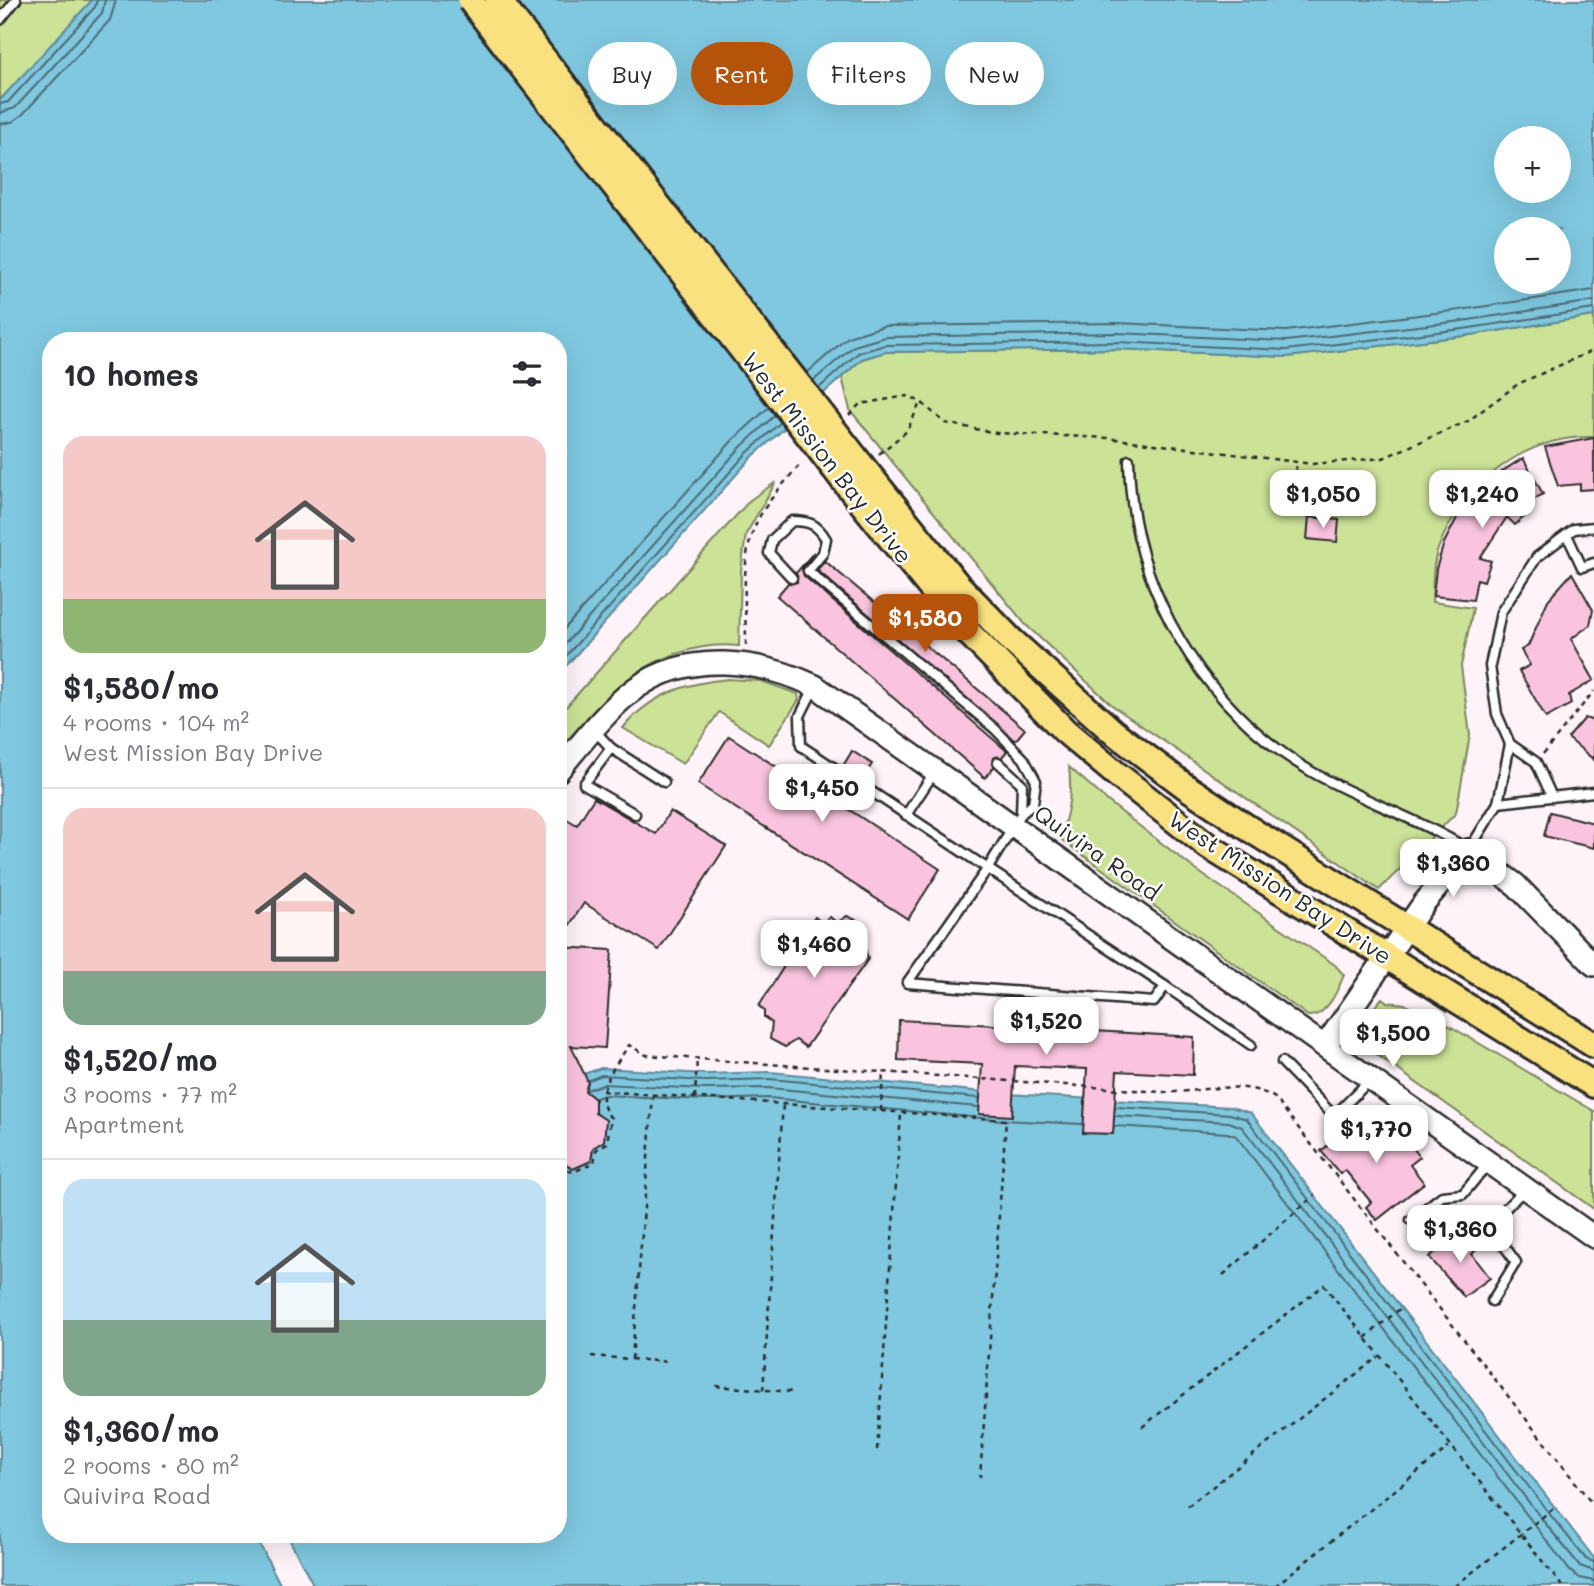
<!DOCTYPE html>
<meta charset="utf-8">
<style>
:root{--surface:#fff;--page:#f7f7f7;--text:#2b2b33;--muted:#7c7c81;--line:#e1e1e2;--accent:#b45309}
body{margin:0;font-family:Mali,sans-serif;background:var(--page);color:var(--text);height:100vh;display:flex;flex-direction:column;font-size:26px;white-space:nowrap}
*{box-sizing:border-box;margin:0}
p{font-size:23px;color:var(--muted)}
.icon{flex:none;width:38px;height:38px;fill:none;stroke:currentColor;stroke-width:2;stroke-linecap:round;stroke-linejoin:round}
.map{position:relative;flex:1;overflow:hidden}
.details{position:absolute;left:42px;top:332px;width:525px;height:1211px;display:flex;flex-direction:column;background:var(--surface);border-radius:28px;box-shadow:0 7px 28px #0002}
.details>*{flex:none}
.banner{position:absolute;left:588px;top:42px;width:665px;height:63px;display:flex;gap:14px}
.tools{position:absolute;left:1494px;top:126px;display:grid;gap:14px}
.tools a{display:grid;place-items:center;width:77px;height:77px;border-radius:50%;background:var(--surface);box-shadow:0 7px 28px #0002;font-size:35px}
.price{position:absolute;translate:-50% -60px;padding:0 16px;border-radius:14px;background:#fff;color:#222;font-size:23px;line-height:46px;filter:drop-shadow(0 2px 4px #0008)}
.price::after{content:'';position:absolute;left:50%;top:42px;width:21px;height:16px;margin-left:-10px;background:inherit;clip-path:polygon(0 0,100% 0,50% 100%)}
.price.active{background:var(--accent);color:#fff}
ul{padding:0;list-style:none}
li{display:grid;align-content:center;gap:14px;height:371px;padding:0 21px}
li+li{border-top:2px solid var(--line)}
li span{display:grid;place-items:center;height:217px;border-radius:21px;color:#555}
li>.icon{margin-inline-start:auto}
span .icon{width:126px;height:126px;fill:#fffc;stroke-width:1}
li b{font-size:30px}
h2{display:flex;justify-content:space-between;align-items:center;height:84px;padding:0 21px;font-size:30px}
.chip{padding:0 24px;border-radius:32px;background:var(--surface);box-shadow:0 7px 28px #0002;font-size:24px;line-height:63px}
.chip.active{background:var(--accent);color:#fff}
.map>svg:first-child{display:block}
.green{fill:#cce297;stroke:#7c8661;stroke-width:2}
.water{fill:#7fc8e0;stroke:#5d8998;stroke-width:2;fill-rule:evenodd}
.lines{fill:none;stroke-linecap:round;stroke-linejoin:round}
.shore{stroke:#4d6a73;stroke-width:2}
.building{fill:#fac4de;stroke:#2b2b2b;stroke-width:2}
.lane-casing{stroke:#2b2b2b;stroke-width:13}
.secondary-casing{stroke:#2b2b2b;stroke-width:26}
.primary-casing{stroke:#2b2b2b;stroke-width:30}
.path{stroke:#2b2b2b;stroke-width:2.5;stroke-dasharray:5 5;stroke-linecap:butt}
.lane{stroke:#fff;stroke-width:8}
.secondary{stroke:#fff;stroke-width:21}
.primary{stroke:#fae180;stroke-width:24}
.primary-bridge-casing{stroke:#2b2b2b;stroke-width:30;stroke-linecap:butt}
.primary-bridge{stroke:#fae180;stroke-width:24}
.labels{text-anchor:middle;stroke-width:5;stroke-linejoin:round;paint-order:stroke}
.street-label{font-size:23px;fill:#2b2b2b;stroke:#fff}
</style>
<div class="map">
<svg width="1594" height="1586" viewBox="0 0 1594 1586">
<rect width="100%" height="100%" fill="#fef3f8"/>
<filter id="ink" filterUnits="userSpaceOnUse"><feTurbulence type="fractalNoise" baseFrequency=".0143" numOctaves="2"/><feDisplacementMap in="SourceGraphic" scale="14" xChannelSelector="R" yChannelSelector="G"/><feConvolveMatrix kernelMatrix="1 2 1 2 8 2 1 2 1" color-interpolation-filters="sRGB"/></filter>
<g filter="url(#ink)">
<g class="green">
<polygon points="0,0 111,0 0,135"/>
<path d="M1594 316V437C1524 435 1462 485 1438 549 1432 564 1433 585 1432 602L1473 608 1461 666 1470 735 1456 813 1379 890 1113 706 1025 624 850 410 842 377 862 359 885 352 1117 349 1287 357 1464 336Z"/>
<path d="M776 482 746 534 741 571 739 646C698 641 650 659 618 687 596 706 578 730 558 751V716L750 500Z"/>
<path d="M728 679 761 681 798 694 799 700 769 745 719 712 683 764 623 728C651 694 686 683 728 679Z"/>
<path d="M1069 767 1110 803 1196 870 1335 965 1344 975C1338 990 1326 1018 1308 1016L1059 838C1069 813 1072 793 1069 767Z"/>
<polygon points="1382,998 1387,1002 1405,1004 1443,1032 1448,1025 1594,1111 1594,1209 1369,1049 1361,1032 1364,1020"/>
</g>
<g class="water">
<path d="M92 0H1594V316L1464 336 1287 357 1117 349 885 352 862 359 751 458 558 675V341H51V1535H255L281 1586H0V100ZM1507 138H1559V191H1507ZM1507 229H1559V282H1507Z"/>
<polygon points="601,1068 706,1074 770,1072 1006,1094 1231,1107 1251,1113 1594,1558 1594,1586 314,1586 287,1535 558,1535 558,1083"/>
</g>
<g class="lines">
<g class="shore">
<polyline points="0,104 8,102 95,7 97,0"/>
<polyline points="0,113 15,108 102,13 105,0"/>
<polyline points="0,124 12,122 22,115 110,20 116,0"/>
<polyline points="807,373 848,337 884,326 1117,323 1286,331 1460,310 1594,290"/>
<polyline points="813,381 854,346 885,337 1117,333 1286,341 1462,321 1594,301"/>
<polyline points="819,388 858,353 885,345 1117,342 1286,350 1463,329 1594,309"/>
<polyline points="558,636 732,441 769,407"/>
<polyline points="558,652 740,448 775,415"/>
<polyline points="558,665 746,454 781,422"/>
<polyline points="589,1080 602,1075 706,1081 770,1079 978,1098"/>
<polyline points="587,1090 603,1084 705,1089 769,1088 978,1107"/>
<polyline points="596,1098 605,1095 705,1100 769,1098 1003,1120 1082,1124"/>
<polyline points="1116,1107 1230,1114 1247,1119 1548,1512 1586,1559 1594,1562"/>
<polyline points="1116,1116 1229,1122 1242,1127 1541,1518 1580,1566 1594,1571"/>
<polyline points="1115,1126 1227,1133 1236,1136 1570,1571 1580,1578 1594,1581"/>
</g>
</g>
<g class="building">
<polygon points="1594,438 1594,489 1580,490 1580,484 1558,486 1545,447"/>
<polygon points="1523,458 1543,494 1525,504 1531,511 1515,525 1507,517 1480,558 1491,561 1484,581 1477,579 1473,600 1433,596 1436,569 1444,543 1462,508 1487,481"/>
<polygon points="1309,517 1339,520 1337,542 1307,539"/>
<polygon points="814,552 802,569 804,576 1007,751 1002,757 993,758 994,767 985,778 777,596 788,583 797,582 796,573"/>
<polygon points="825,561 1025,729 1015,741 817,570"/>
<polygon points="1572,573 1593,610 1590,625 1571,639 1594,680 1569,695 1571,704 1546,718 1519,671 1530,665 1521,650 1528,646 1548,600"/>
<polygon points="1585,718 1594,721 1594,760 1568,738"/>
<polygon points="729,736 823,797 836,777 845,774 843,766 852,751 872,764 863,778 854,781 856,789 845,807 940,869 908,919 698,784"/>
<polygon points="594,798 656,834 670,811 726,846 659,950 584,903 569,926 558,919 558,827 565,818 577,825"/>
<polygon points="1550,812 1594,823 1594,848 1544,836"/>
<polygon points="847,916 858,921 855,932 862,937 868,959 806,1047 796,1040 785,1047 770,1039 772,1023 764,1017 764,1011 759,1006 815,917 822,923 830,917 837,923"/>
<polygon points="558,947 612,950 605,1048 571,1046 588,1082 585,1091 595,1099 595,1113 606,1120 604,1141 593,1148 591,1161 573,1169 558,1160 558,1063 561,1062 563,1035 558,1035"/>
<polygon points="1015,1008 1062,1011 1061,1029 1194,1037 1193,1075 1117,1071 1113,1134 1083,1133 1087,1069 1015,1066 1012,1116 979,1114 982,1064 898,1060 899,1020 1014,1026"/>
<polygon points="1362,1118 1372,1131 1378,1125 1390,1140 1400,1131 1420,1157 1410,1165 1424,1183 1377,1220 1366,1207 1371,1202 1345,1170 1340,1174 1321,1151"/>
<polygon points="1461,1232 1476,1250 1472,1254 1490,1278 1464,1297 1429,1257"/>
</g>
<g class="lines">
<defs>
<g id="lane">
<polyline points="0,20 16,0"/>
<path d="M1129 460C1131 588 1202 707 1312 772 1363 801 1419 819 1469 850L1498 803 1510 744 1497 714 1490 666 1501 612 1537 557 1574 529 1594 527"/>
<polyline points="1567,535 1582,567 1594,563"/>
<path d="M792 578 769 553 772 540 792 521C809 521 817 524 826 539L823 553 808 571 995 729 1024 759 1036 781 1033 804 1021 814 988 868 907 983 1154 1002 1165 986 860 784"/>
<polyline points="814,688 800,716 801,746 839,771"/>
<polyline points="594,730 611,748 664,782"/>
<polyline points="1510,744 1536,762 1552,797"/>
<polyline points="611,748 584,784 635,814"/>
<polyline points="998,762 1022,784 1021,814"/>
<polyline points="1498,803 1594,792"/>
<polyline points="906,815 935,771"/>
<polyline points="1165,986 1251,1045"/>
<polyline points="1282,1062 1334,1116 1369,1081"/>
<polyline points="1411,1220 1442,1196 1463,1194 1487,1165"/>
<polyline points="1492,1301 1516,1262 1489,1225 1524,1190"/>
</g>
<g id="secondary">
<path d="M558 771C580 745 608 708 636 688 689 650 760 660 815 686L1594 1237"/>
<polyline points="1325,1046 1424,903 1469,850 1516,885 1594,965"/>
</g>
<g id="primary">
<polyline points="862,466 957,584 1012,641 1112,731 1185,786 1248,828 1594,1045"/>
<polyline points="844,481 960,624 1065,731 1115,773 1208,846 1594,1085"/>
</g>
</defs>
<use href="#lane" class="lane-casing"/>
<use href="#secondary" class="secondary-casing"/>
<use href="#primary" class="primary-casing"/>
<g class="path">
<polyline points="849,415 860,404 907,396 921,402 945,423 996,433 1108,438 1312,464 1383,458 1468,421 1518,384 1594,350"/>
<polyline points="879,454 907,431 920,403"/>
<polyline points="1294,481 1297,462"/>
<path d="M746 645C746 610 741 570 751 537 759 508 784 484 802 462"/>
<polyline points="1543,754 1594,691"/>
<polyline points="602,1091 1006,1120 980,1477"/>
<polyline points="695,1098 697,1057"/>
<polyline points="881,1111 883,1072"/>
<path d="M558 1167 573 1172 594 1163 596 1150 607 1143 611 1118C590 1096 615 1066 629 1045L646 1055C817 1068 989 1079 1160 1092 1197 1094 1241 1077 1275 1098L1594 1506"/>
<polyline points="1223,1275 1315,1195"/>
<polyline points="1365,1338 1402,1307"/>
<polyline points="591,1356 669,1362"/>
<polyline points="632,1359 653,1095"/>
<polyline points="716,1386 793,1392"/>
<polyline points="763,1390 783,1104"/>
<polyline points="1142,1427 1324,1285 1562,1586"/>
<polyline points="877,1450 901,1114"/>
<polyline points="1188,1506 1378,1357"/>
<polyline points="1275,1586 1449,1447"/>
<polyline points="1455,1586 1554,1508"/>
</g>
<use href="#lane" class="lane"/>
<use href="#secondary" class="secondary"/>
<use href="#primary" class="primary"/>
<defs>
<g id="primary-bridge">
<polyline points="470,0 844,481"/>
<polyline points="498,0 862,466"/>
</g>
</defs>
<use href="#primary-bridge" class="primary-bridge-casing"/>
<use href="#primary-bridge" class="primary-bridge"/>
</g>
</g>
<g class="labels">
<g class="street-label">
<text transform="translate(827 458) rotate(52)" y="8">West Mission Bay Drive</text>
<text transform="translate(1097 853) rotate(35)" y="8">Quivira Road</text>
<text transform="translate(1280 888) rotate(33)" y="8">West Mission Bay Drive</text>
</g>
</g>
</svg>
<div class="tools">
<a>+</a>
<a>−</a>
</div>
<b class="price" style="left:1323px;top:530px">$1,050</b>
<b class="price" style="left:1482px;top:530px">$1,240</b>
<b class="price active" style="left:925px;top:654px">$1,580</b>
<b class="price" style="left:822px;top:824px">$1,450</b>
<b class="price" style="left:1453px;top:899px">$1,360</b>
<b class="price" style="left:814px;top:980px">$1,460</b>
<b class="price" style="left:1046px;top:1057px">$1,520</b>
<b class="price" style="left:1393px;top:1069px">$1,500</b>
<b class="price" style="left:1376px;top:1165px">$1,770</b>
<b class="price" style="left:1460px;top:1265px">$1,360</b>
<div class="banner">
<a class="chip">Buy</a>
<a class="chip active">Rent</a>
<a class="chip">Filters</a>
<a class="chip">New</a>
</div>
<section class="details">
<h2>10 homes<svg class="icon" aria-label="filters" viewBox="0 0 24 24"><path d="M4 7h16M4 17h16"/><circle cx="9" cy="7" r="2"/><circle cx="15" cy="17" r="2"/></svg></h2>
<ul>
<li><span style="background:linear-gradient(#f6c9c9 75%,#8fb573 0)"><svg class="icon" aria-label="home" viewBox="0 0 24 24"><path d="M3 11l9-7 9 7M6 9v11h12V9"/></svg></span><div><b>$1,580/mo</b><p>4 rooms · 104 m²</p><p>West Mission Bay Drive</p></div></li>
<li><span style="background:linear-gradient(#f6c9c9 75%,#7fa58c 0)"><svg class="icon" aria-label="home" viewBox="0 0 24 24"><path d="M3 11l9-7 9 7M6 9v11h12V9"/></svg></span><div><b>$1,520/mo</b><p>3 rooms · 77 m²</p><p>Apartment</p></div></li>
<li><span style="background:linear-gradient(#bfe0f5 65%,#7fa58c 0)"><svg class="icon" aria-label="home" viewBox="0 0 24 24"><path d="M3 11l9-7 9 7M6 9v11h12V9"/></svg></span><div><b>$1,360/mo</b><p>2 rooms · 80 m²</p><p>Quivira Road</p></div></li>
</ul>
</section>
</div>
